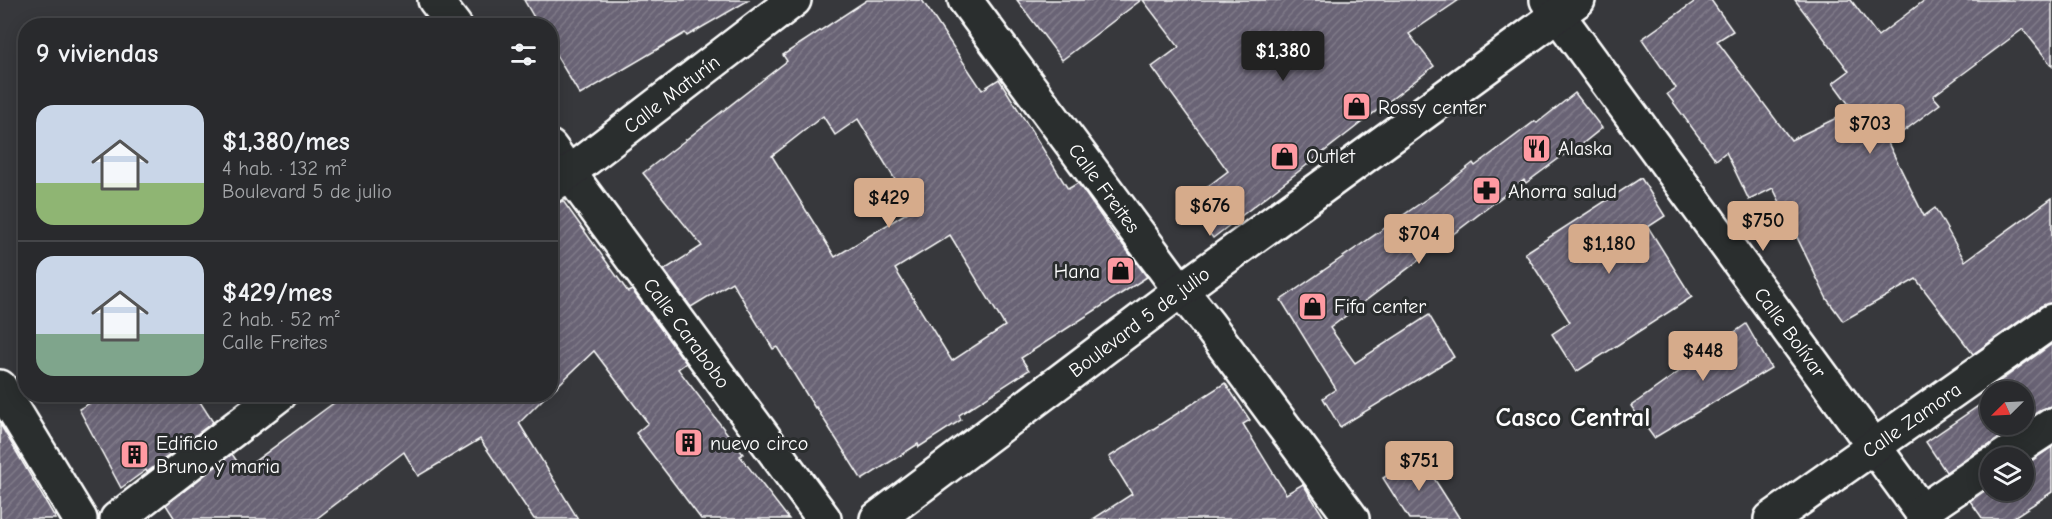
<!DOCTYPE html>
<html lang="es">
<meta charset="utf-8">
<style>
:root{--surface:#292a2d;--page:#353639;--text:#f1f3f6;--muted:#a5a7aa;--line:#454649;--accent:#d6ab8b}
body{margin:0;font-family:"Comic Neue",sans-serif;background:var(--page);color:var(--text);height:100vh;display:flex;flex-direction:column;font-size:22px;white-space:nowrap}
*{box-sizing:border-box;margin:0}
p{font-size:20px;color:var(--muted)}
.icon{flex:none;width:33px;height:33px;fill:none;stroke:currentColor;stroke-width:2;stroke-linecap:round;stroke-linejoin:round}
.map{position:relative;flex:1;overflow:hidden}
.sheet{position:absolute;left:18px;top:18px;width:540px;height:384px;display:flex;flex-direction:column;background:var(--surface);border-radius:24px;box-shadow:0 3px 15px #0003,0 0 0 2px var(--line)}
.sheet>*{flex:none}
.needle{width:39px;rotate:246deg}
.tools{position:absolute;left:1980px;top:381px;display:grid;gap:12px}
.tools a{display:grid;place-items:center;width:54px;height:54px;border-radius:50%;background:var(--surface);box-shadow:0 3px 15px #0003,0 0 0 2px var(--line);font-size:30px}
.price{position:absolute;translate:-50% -51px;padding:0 14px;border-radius:6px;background:var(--accent);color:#111;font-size:20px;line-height:39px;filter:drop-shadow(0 2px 3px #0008)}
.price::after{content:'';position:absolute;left:50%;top:36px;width:18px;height:14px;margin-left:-9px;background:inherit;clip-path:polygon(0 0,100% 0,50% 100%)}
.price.on{background:#222;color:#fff}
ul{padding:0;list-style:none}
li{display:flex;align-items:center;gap:18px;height:150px;padding:0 18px}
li+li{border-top:2px solid var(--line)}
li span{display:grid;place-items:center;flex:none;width:168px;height:120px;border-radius:18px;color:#555}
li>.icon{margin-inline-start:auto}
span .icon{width:72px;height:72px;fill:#fffc;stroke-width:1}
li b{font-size:26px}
h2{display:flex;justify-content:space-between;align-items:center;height:72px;padding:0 18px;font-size:26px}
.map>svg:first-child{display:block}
.building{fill:url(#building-hatch);stroke:#fff;stroke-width:1.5;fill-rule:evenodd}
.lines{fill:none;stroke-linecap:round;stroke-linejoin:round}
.minor-casing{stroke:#fff;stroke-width:38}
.minor{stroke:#2a2d2e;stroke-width:33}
.labels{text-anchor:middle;stroke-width:6;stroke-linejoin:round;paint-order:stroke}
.street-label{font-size:20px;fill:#fff;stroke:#2a2d2e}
.poi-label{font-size:20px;fill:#fff;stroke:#2a2d2e;text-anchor:start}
.district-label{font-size:26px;font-weight:bold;fill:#fff;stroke:#2a2d2e}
</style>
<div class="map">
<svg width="2052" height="519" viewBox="0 0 2052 519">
<defs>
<pattern id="building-hatch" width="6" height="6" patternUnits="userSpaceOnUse" patternTransform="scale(1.5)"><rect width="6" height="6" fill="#696374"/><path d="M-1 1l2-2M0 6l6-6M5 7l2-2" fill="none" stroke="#807a89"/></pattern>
</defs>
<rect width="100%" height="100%" fill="#37383c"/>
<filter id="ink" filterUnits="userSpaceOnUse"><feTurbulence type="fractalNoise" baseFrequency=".0167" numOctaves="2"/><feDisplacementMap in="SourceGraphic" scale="12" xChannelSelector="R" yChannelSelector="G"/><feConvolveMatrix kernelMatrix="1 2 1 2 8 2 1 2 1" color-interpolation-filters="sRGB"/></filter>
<g filter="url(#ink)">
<g class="building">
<polygon points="524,0 749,0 687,36 685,33 580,95 550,45 550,26 539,26"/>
<path d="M867 0H922L982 90 999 79 1068 189 1078 183 1119 242 1120 241 1147 277 1021 358 1029 370 959 415 961 420 919 447 918 444 862 480 816 407 815 408 777 347 773 349 732 282 691 307 664 270 702 246 643 173 787 61 783 55ZM823 116 835 135 858 119 913 209 835 257 772 156ZM950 235 1005 326 952 361 895 269Z"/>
<polygon points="1017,0 1141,0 1062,60"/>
<polygon points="1143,0 1459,0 1409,34 1434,66 1213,238 1186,203 1228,171 1152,67 1179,47"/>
<polygon points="1697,0 1711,0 1733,31 1717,41 1791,140 1853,110 1833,83 1849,71 1795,0 1851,0 1878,36 1925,0 2052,0 2052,66 2023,29 1933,96 1940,104 1888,143 1924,216 1935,208 1965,261 2052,198 2052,303 2041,306 1973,354 1916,279 1843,321 1827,299 1773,188 1749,200 1726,152 1716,160 1667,94 1676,88 1642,39"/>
<polygon points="1575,93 1602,128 1567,156 1565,154 1526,183 1524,180 1330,328 1355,363 1429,315 1454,357 1340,427 1323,398 1336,389 1281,300 1438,191 1473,163 1475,166 1535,121 1537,123"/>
<polygon points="1641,178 1665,216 1648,227 1692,297 1576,372 1552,334 1570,322 1525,253"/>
<polygon points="563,201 628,292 632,290 686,363 678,369 743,454 740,456 789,519 701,519 636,433 648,423 594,351 550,393 550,205"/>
<polygon points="1746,324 1771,368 1654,438 1631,406"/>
<polygon points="2052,344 2052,406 2042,409 2024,421 2024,392 2000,392 1996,384"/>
<polygon points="1225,383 1250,420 1243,424 1286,494 1303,484 1325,519 1093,519 1132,494 1109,457"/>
<polygon points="106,394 195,394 213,422 147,472 146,470 121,488 79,409"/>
<polygon points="346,394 548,394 519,423 578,519 534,519 480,439 418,476 404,452 316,519 175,519 166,505 232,454 243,470"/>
<polygon points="1990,398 1990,424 2019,424 1988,446 1979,449 1946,472 1926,442"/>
<polygon points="0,424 56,519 0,519"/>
<polygon points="2052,447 2052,492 2011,519 1983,519 1970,501 1990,487 1990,490 2024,490 2024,466"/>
<polygon points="1419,455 1460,519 1409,519 1383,478"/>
</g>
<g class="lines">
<defs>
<g id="minor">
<polyline points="435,0 455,26"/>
<path id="s1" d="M965 0 1172 279 1208 324 1352 519"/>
<path id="s2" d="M1547 0 1927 519"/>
<path id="s3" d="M550 147 824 519"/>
<path id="s4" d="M550 187 794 0"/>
<polyline points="0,387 80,519"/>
<polyline points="2002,458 2052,425"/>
<polyline points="1922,511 1990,465"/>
<polyline points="117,519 280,394"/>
<path id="s5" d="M877 519 1181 290 1578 0"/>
<path id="s6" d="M1771 519 2052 321"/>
</g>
</defs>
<use href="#minor" class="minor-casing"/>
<use href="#minor" class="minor"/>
</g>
</g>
<defs>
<symbol id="shop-square" viewBox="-11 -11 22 22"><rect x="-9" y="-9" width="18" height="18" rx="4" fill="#ff9aa2" stroke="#2a2d2e"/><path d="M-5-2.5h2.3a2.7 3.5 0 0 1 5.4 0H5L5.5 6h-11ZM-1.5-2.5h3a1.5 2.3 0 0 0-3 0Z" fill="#111"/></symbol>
<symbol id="restaurant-square" viewBox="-11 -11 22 22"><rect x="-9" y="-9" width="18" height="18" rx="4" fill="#ff9aa2" stroke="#2a2d2e"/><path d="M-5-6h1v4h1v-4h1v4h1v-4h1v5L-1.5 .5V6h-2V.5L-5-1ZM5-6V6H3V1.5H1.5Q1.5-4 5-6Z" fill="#111"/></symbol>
<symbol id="pharmacy-square" viewBox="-11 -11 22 22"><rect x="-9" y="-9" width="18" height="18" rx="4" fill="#ff9aa2" stroke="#2a2d2e"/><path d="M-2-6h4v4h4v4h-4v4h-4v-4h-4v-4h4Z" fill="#111"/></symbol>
<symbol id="building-square" viewBox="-11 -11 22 22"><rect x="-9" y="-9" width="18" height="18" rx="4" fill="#ff9aa2" stroke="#2a2d2e"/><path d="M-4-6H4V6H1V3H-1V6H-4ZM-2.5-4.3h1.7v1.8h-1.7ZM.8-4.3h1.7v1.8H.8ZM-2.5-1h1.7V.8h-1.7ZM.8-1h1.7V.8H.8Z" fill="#111"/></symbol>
</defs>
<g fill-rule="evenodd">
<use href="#shop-square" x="1340" y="90" width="33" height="33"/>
<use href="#restaurant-square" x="1520" y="132" width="33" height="33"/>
<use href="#shop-square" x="1268" y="140" width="33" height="33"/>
<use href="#pharmacy-square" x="1470" y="174" width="33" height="33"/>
<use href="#shop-square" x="1104" y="254" width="33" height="33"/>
<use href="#shop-square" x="1296" y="290" width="33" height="33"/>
<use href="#building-square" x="672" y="426" width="33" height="33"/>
<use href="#building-square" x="118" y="438" width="33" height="33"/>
</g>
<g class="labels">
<g class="street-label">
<text dy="7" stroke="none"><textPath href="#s4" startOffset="153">Calle Maturín</textPath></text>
<text dy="7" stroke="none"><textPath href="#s1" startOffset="234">Calle Freites</textPath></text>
<text dy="7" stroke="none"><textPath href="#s5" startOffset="328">Boulevard 5 de julio</textPath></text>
<text dy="7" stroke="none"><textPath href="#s2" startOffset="412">Calle Bolívar</textPath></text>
<text dy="7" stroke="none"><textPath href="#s3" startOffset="231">Calle Carabobo</textPath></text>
<text dy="7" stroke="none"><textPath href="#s6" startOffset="172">Calle Zamora</textPath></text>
</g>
<g class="poi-label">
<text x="1378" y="114">Rossy center</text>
<text x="1558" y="155">Alaska</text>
<text x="1306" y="163">Outlet</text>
<text x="1508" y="198">Ahorra salud</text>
<text x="1100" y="278" text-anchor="end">Hana</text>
<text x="1334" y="313">Fifa center</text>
<text x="156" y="450">Edificio<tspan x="156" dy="23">Bruno y maria</tspan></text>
<text x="710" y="450">nuevo circo</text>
</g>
<g class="district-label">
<text x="1573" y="426">Casco Central</text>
</g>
</g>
</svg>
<div class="tools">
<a><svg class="needle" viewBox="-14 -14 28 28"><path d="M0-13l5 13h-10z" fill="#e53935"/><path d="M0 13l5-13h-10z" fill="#a5a7aa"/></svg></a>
<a><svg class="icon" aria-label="layers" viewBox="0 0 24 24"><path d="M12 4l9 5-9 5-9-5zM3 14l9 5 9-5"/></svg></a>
</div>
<b class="price on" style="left:1283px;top:82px">$1,380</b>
<b class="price" style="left:1870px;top:155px">$703</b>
<b class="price" style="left:889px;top:229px">$429</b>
<b class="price" style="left:1210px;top:237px">$676</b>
<b class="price" style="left:1763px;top:252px">$750</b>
<b class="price" style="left:1419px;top:265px">$704</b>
<b class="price" style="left:1609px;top:275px">$1,180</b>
<b class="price" style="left:1703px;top:382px">$448</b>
<b class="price" style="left:1419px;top:492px">$751</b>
<section class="sheet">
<h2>9 viviendas<svg class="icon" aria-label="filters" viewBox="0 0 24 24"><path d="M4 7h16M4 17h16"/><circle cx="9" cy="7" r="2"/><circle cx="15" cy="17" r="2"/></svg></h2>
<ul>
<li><span style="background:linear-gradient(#c9d6e8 65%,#8fb573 0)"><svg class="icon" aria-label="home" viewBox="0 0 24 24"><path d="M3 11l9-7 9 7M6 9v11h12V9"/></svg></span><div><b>$1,380/mes</b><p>4 hab. · 132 m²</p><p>Boulevard 5 de julio</p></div></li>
<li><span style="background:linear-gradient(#c9d6e8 65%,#7fa58c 0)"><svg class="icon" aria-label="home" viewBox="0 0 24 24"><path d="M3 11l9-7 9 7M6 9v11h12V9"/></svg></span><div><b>$429/mes</b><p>2 hab. · 52 m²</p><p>Calle Freites</p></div></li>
</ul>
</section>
</div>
